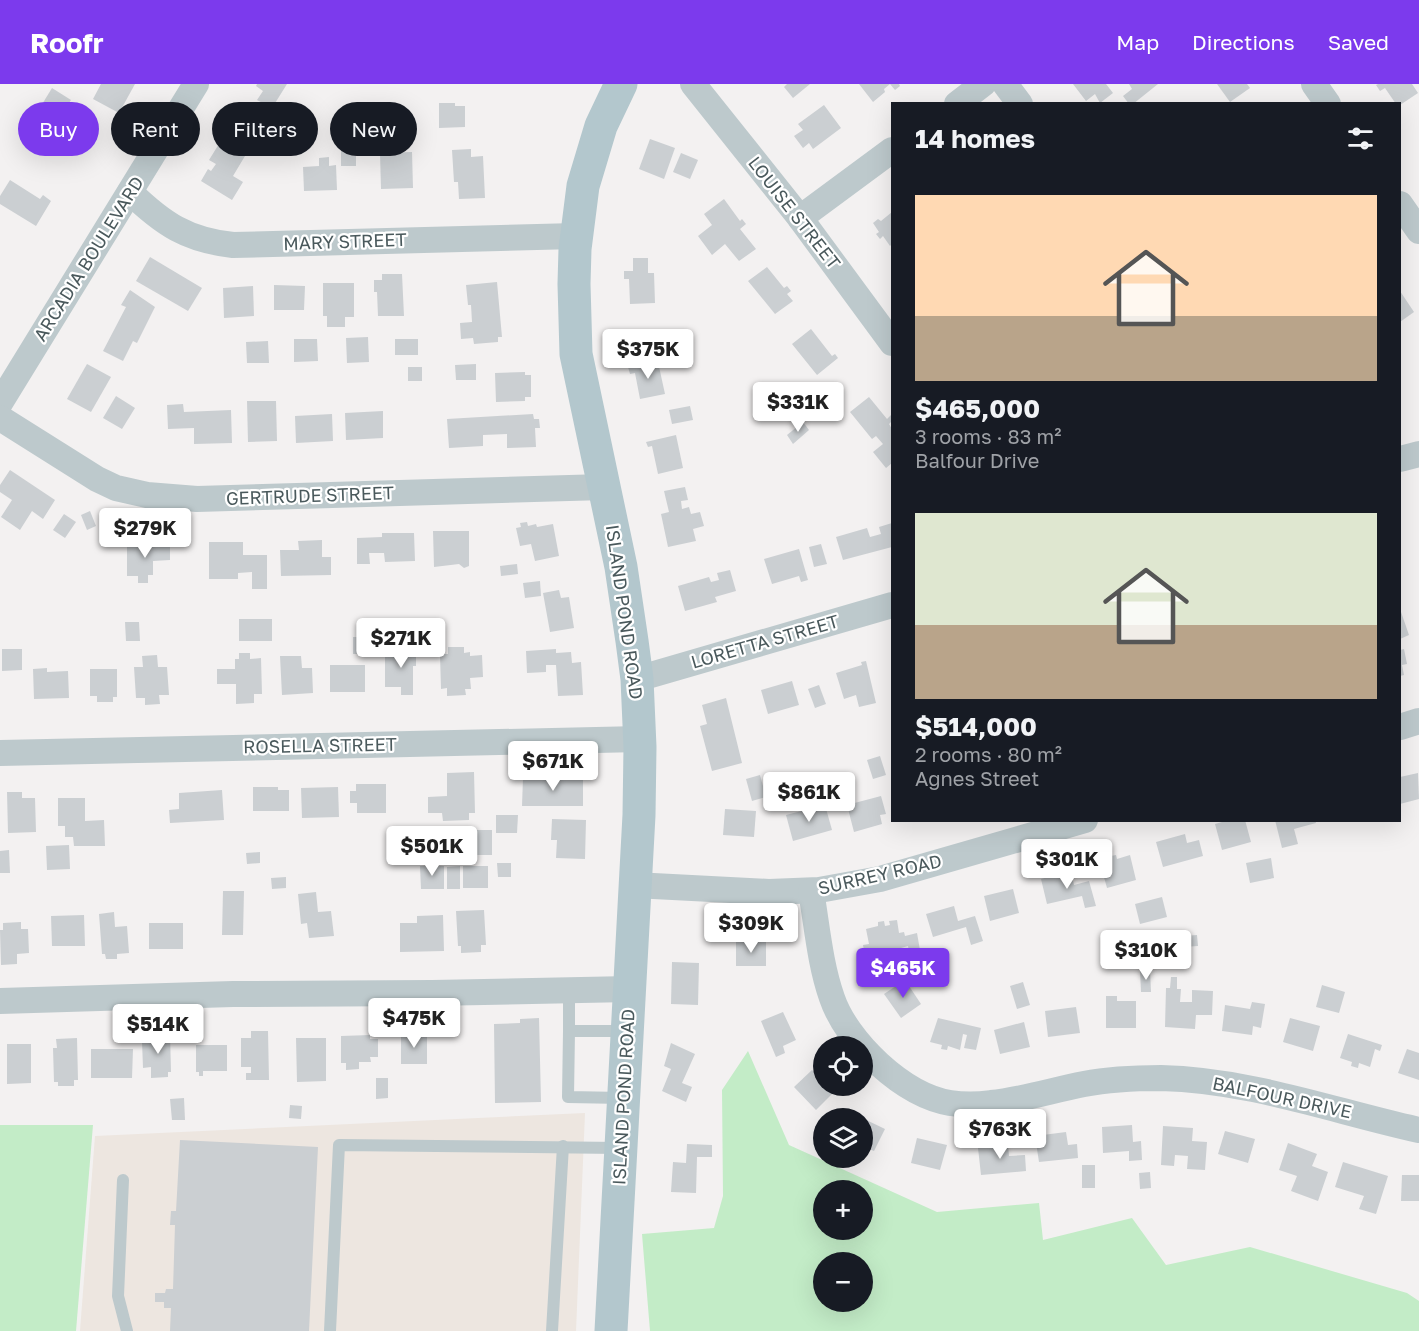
<!DOCTYPE html>
<meta charset="utf-8">
<style>
:root{--surface:#171b24;--page:#242831;--text:#f1f3f6;--muted:#9ea1a6;--accent:#7c3aed}
body{margin:0;font-family:"Golos Text",sans-serif;background:var(--page);color:var(--text);height:100vh;display:flex;flex-direction:column;font-size:22px;white-space:nowrap}
*{box-sizing:border-box;margin:0}
p{font-size:20px;color:var(--muted)}
.icon{flex:none;width:33px;height:33px;fill:none;stroke:currentColor;stroke-width:2;stroke-linecap:round;stroke-linejoin:round}
.map{position:relative;flex:1;overflow:hidden}
.panel{position:absolute;left:891px;top:18px;width:510px;height:720px;display:flex;flex-direction:column;background:var(--surface);border-radius:0px;box-shadow:0 6px 24px #0002}
.panel>*{flex:none}
.top-card{position:absolute;left:18px;top:18px;width:570px;height:54px;display:flex;gap:12px}
.buttons{position:absolute;left:813px;top:952px;display:grid;gap:12px}
.buttons a{display:grid;place-items:center;width:60px;height:60px;border-radius:50%;background:var(--surface);box-shadow:0 6px 24px #0002;font-size:30px}
.price{position:absolute;translate:-50% -51px;padding:0 14px;border-radius:6px;background:#fff;color:#222;font-size:20px;line-height:39px;filter:drop-shadow(0 2px 3px #0008)}
.price::after{content:'';position:absolute;left:50%;top:36px;width:18px;height:14px;margin-left:-9px;background:inherit;clip-path:polygon(0 0,100% 0,50% 100%)}
.price.on{background:var(--accent);color:#fff}
ul{padding:0;list-style:none}
li{display:grid;align-content:center;gap:12px;height:318px;padding:0 24px}
li span{display:grid;place-items:center;height:186px;border-radius:0px;color:#555}
li>.icon{margin-inline-start:auto}
span .icon{width:108px;height:108px;fill:#fffc;stroke-width:1}
li b{font-size:26px}
h2{display:flex;justify-content:space-between;align-items:center;height:72px;padding:0 24px;font-size:26px}
.tag{padding:0 21px;border-radius:27px;background:var(--surface);box-shadow:0 6px 24px #0002;font-size:21px;line-height:54px}
.tag.on{background:var(--accent);color:#fff}
header{display:flex;align-items:center;gap:36px;box-sizing:border-box;height:84px;padding:0 30px;background:var(--accent);color:#fff}
header strong{font-size:28px}
nav{display:flex;gap:33px;margin-inline-start:auto;font-size:21px}
.map>svg:first-child{display:block}
.commercial{fill:#ede6e0}
.green{fill:#c3ecc7;fill-rule:evenodd}
.building{fill:#cbcfd2}
.lines{fill:none;stroke-linecap:round;stroke-linejoin:round}
.lane{stroke:#bdc9cc;stroke-width:12}
.street{stroke:#bdc9cc;stroke-width:26}
.primary{stroke:#b3c7cd;stroke-width:33}
.labels{text-anchor:middle;stroke-width:4.5;stroke-linejoin:round;paint-order:stroke}
.street-label{font-size:18px;fill:#4a595c;stroke:#fff}
</style>
<header>
<strong>Roofr</strong>
<nav><a>Map</a><a>Directions</a><a>Saved</a></nav>
</header>
<div class="map">
<svg width="1419" height="1247" viewBox="0 0 1419 1247">
<rect width="100%" height="100%" fill="#f3f1f1"/>
<polygon class="commercial" points="585,1029 576,1247 80,1247 95,1052"/>
<g class="green">
<path d="M748 967 789 1061 937 1128 1039 1119 1043 1156 1132 1134 1166 1181 1250 1163 1407 1209 1419 1217V1247H650L642 1150 714 1144 723 1112 722 1006ZM824 1107H862V1146H824ZM824 1179H862V1218H824Z"/>
<polygon points="0,1041 93,1041 76,1247 0,1247"/>
</g>
<g class="building">
<polygon points="101,0 135,0 119,29 93,15"/>
<polygon points="257,0 287,0 272,24 257,16 263,7 256,2"/>
<polygon points="787,0 810,0 793,14 784,3"/>
<polygon points="859,0 899,0 900,2 895,6 890,0 884,5 885,8 873,18"/>
<polygon points="1073,0 1106,0 1113,9 1100,19 1095,10 1086,17"/>
<polygon points="1129,0 1158,0 1133,20 1129,20 1123,12 1132,5"/>
<polygon points="1217,0 1247,0 1250,4 1230,18"/>
<polygon points="1378,0 1412,0 1418,9 1400,21 1396,20 1385,4 1380,7 1376,1"/>
<polygon points="52,4 71,16 59,34 41,22"/>
<polygon points="439,19 455,19 455,22 465,22 465,43 439,44"/>
<polygon points="824,21 841,44 813,65 809,59 803,64 794,52 803,46 798,40"/>
<polygon points="227,47 251,62 233,92 243,98 232,116 201,97 208,85 211,87 216,80 209,76"/>
<polygon points="650,55 675,64 664,95 639,85"/>
<rect x="341" y="59" width="15" height="23"/>
<polygon points="471,65 471,73 483,72 485,114 459,115 458,98 454,98 452,66"/>
<polygon points="412,68 413,104 381,105 380,69"/>
<polygon points="681,69 698,76 690,95 673,88"/>
<polygon points="329,73 329,82 336,81 337,106 304,107 303,83 319,82 319,74"/>
<polygon points="10,96 40,115 43,111 51,117 36,142 0,120 0,112"/>
<polygon points="724,115 740,137 742,135 746,140 740,145 756,165 739,177 725,160 712,171 698,152 712,141 704,130"/>
<polygon points="892,128 892,160 890,162 883,152 880,155 876,150 879,148 873,139 878,135 881,137"/>
<polygon points="150,173 202,204 188,227 136,197"/>
<polygon points="633,174 648,174 648,189 654,189 655,219 630,220 629,195 624,195 624,187 633,187"/>
<polygon points="767,183 784,204 787,202 791,207 787,210 793,217 775,230 748,197"/>
<polygon points="382,190 402,190 404,232 378,232 377,208 374,208 374,196 382,196"/>
<polygon points="497,198 502,253 498,253 498,258 474,260 473,254 461,255 460,239 472,238 471,221 468,221 466,201"/>
<polygon points="323,199 354,199 354,233 345,233 345,243 327,243 327,232 323,232"/>
<polygon points="274,201 305,202 304,226 274,226"/>
<polygon points="253,202 254,232 224,234 223,204"/>
<polygon points="130,206 155,223 137,259 133,257 123,277 103,267 126,223 121,221"/>
<polygon points="1400,207 1414,228 1400,238"/>
<polygon points="811,245 832,272 835,270 838,274 817,291 792,260"/>
<polygon points="368,253 369,278 347,279 346,254"/>
<polygon points="294,255 317,255 318,277 294,278"/>
<rect x="395" y="255" width="23" height="16"/>
<polygon points="268,257 269,279 247,279 246,258"/>
<polygon points="658,278 665,310 640,315 635,289 630,290 628,283"/>
<polygon points="87,280 111,293 91,328 67,315"/>
<polygon points="476,280 476,296 456,296 455,281"/>
<rect x="408" y="283" width="14" height="14"/>
<polygon points="525,288 525,291 531,291 531,313 525,313 525,317 496,318 495,289"/>
<polygon points="116,312 135,324 122,345 103,334"/>
<polygon points="869,313 887,335 891,331 892,334 892,337 889,340 892,345 892,379 886,384 873,368 883,360 876,352 872,355 850,328"/>
<polygon points="247,317 276,317 277,357 248,358"/>
<polygon points="183,320 184,328 231,326 232,359 194,360 194,344 168,345 167,321"/>
<polygon points="690,322 693,336 672,340 669,326"/>
<polygon points="383,327 383,354 346,356 345,329"/>
<polygon points="332,330 333,357 296,359 295,332"/>
<polygon points="533,330 534,335 539,335 540,344 535,344 536,363 507,364 507,350 483,351 483,362 449,364 447,335"/>
<polygon points="803,338 809,346 793,360 787,351"/>
<polygon points="676,351 683,384 658,390 652,362 648,363 646,358"/>
<polygon points="10,386 55,416 43,435 32,427 20,446 1,433 12,416 0,408 0,401"/>
<polygon points="685,403 688,416 681,417 682,425 689,423 691,430 700,428 704,442 693,445 696,457 668,463 661,430 669,428 664,407"/>
<polygon points="90,427 96,442 87,446 81,431"/>
<polygon points="64,430 76,438 65,454 53,446"/>
<polygon points="527,438 528,442 536,440 537,443 553,440 559,472 535,477 531,460 520,462 516,444 521,443 520,439"/>
<polygon points="892,439 892,463 843,476 836,453 867,444 870,453 881,450 879,443"/>
<polygon points="433,447 469,447 469,482 464,484 459,480 434,483"/>
<polygon points="382,449 414,449 415,477 385,478 384,469 369,469 370,480 357,480 357,454 382,453"/>
<polygon points="322,456 322,473 331,473 331,491 281,492 280,466 299,466 298,457"/>
<polygon points="209,458 243,458 243,471 267,471 267,505 252,505 252,488 238,489 238,495 209,495"/>
<polygon points="127,460 170,460 170,476 153,477 153,491 148,491 148,499 138,499 138,492 127,492"/>
<polygon points="821,460 827,480 814,483 809,463"/>
<polygon points="799,465 808,496 801,498 799,492 772,500 764,475"/>
<polygon points="517,480 518,490 501,492 500,482"/>
<polygon points="730,486 736,507 715,513 717,518 685,527 678,502 709,493 711,498 719,496 717,489"/>
<polygon points="540,497 541,512 525,514 523,499"/>
<polygon points="559,506 561,514 569,513 574,544 550,548 543,509"/>
<polygon points="1400,525 1409,551 1400,555"/>
<rect x="239" y="535" width="33" height="22"/>
<polygon points="125,538 139,538 140,557 126,557"/>
<rect x="353" y="553" width="21" height="17"/>
<polygon points="393,562 413,562 413,573 416,573 416,582 413,582 413,611 401,611 401,603 385,603 385,570 393,570"/>
<polygon points="448,563 464,563 464,569 470,568 470,572 482,571 483,593 470,594 471,605 465,605 466,611 447,612 447,604 441,605 440,570 448,570"/>
<polygon points="2,565 22,565 22,586 2,587"/>
<polygon points="556,565 556,569 571,568 572,579 581,578 583,611 558,612 556,581 546,581 546,588 527,589 526,567"/>
<polygon points="1404,565 1407,580 1402,581 1404,591 1400,592 1400,566"/>
<polygon points="239,569 250,569 250,575 261,574 262,610 254,610 254,619 236,620 236,600 217,600 217,585 235,585 235,575 239,575"/>
<polygon points="157,571 158,583 167,583 169,611 159,611 160,620 145,621 145,614 136,614 134,583 143,583 142,572"/>
<polygon points="280,572 301,572 302,584 312,584 313,609 282,611"/>
<polygon points="866,577 876,619 859,623 856,611 844,615 836,589 862,581 861,578"/>
<rect x="330" y="581" width="35" height="27"/>
<polygon points="47,584 47,588 68,587 69,614 34,615 33,585"/>
<polygon points="90,585 117,585 117,613 113,613 113,618 97,618 97,612 90,612"/>
<polygon points="792,597 799,621 768,630 761,606"/>
<polygon points="819,601 826,620 815,624 808,605"/>
<polygon points="726,614 742,679 712,687 700,642 707,640 702,621"/>
<polygon points="880,672 886,691 873,695 867,676"/>
<polygon points="474,688 475,729 469,729 469,736 443,737 442,729 428,729 428,713 447,712 447,689"/>
<polygon points="1418,689 1419,715 1400,720 1400,693"/>
<polygon points="760,691 766,713 752,717 746,695"/>
<polygon points="523,694 583,695 583,722 522,722"/>
<polygon points="356,700 386,700 386,729 357,729 357,719 350,719 350,707 356,707"/>
<polygon points="253,703 278,703 278,706 289,706 289,727 253,727"/>
<polygon points="338,703 339,733 302,734 301,704"/>
<polygon points="222,706 224,736 170,739 169,726 179,725 179,709"/>
<polygon points="7,708 22,708 22,714 35,714 36,748 8,749"/>
<polygon points="881,712 886,730 880,731 882,740 854,748 847,721"/>
<polygon points="58,714 85,714 85,737 104,736 105,762 74,762 73,753 65,753 65,742 58,742"/>
<polygon points="825,721 832,746 793,757 786,731"/>
<polygon points="725,725 756,727 754,753 723,751"/>
<polygon points="496,731 518,731 517,749 496,749"/>
<polygon points="552,735 586,736 585,775 556,774 557,756 551,756"/>
<polygon points="1229,736 1245,736 1251,758 1222,766 1215,740"/>
<polygon points="1275,736 1315,736 1316,739 1294,745 1298,760 1282,764"/>
<rect x="464" y="746" width="28" height="25"/>
<polygon points="1185,750 1187,759 1199,756 1203,772 1163,783 1156,758"/>
<polygon points="69,761 70,785 47,786 46,762"/>
<polygon points="9,766 10,789 0,789 0,767"/>
<polygon points="260,768 260,779 247,780 246,769"/>
<polygon points="1116,771 1117,775 1130,771 1136,796 1107,804 1100,779 1112,776 1111,772"/>
<polygon points="1271,774 1274,794 1250,799 1246,779"/>
<polygon points="497,779 511,779 511,793 498,793"/>
<polygon points="420,782 444,782 444,805 421,805"/>
<polygon points="460,782 460,805 447,805 447,783"/>
<rect x="463" y="782" width="25" height="22"/>
<polygon points="1071,787 1074,801 1089,797 1096,822 1085,824 1082,812 1047,820 1041,795"/>
<polygon points="286,793 286,804 272,805 271,794"/>
<polygon points="1013,805 1019,829 990,837 984,812"/>
<polygon points="223,807 244,807 243,851 222,851"/>
<polygon points="316,808 318,828 331,827 334,852 309,854 307,839 301,840 298,810"/>
<polygon points="1162,813 1167,833 1140,840 1135,820"/>
<polygon points="954,822 958,837 975,832 983,857 971,861 966,843 933,853 926,830"/>
<polygon points="484,826 486,861 481,861 481,868 461,869 461,862 458,862 456,827"/>
<polygon points="114,828 115,843 127,842 129,869 117,870 117,875 106,875 105,870 102,870 99,830"/>
<polygon points="84,831 85,862 52,862 51,832"/>
<polygon points="443,831 444,867 400,868 400,839 417,839 417,832"/>
<polygon points="897,836 899,849 904,848 905,852 917,849 921,872 910,874 908,862 901,864 902,869 897,870 896,865 865,872 863,861 869,860 866,845 878,842 878,838 884,837 885,842 890,841 889,837"/>
<polygon points="21,838 21,845 28,845 29,869 17,870 17,880 1,881 0,846 3,846 3,839"/>
<rect x="149" y="839" width="34" height="26"/>
<polygon points="1197,851 1198,862 1183,863 1182,852"/>
<rect x="736" y="857" width="30" height="25"/>
<polygon points="672,878 699,879 698,921 671,920"/>
<polygon points="1150,886 1151,908 1141,908 1140,887"/>
<polygon points="1171,893 1177,893 1177,905 1181,905 1180,918 1192,918 1192,906 1213,907 1212,931 1196,931 1195,945 1165,943 1166,904 1170,904"/>
<polygon points="905,896 921,920 901,934 884,910"/>
<polygon points="1023,898 1030,921 1017,925 1010,902"/>
<polygon points="1322,901 1345,908 1339,929 1316,923"/>
<polygon points="1106,912 1117,912 1117,917 1136,917 1136,944 1106,944"/>
<polygon points="1252,918 1265,920 1261,944 1253,942 1252,951 1222,947 1225,921 1250,925"/>
<polygon points="1076,923 1080,949 1048,953 1045,927"/>
<polygon points="783,928 796,956 783,962 785,969 776,973 761,937"/>
<polygon points="539,934 541,1018 495,1019 494,940 520,939 520,935"/>
<polygon points="938,934 981,944 976,966 964,964 967,951 963,950 960,966 948,962 947,966 941,965 942,961 930,958"/>
<polygon points="1290,934 1320,942 1313,967 1283,958"/>
<polygon points="1024,938 1030,963 1000,970 994,946"/>
<polygon points="251,947 268,947 269,996 246,996 246,989 251,989 251,983 241,983 241,954 251,954"/>
<polygon points="170,949 171,988 168,988 168,993 151,994 151,983 143,984 142,957 153,957 153,950"/>
<rect x="401" y="950" width="26" height="30"/>
<polygon points="1348,950 1382,961 1380,967 1375,965 1370,983 1359,979 1358,984 1351,982 1352,978 1340,974"/>
<polygon points="370,951 370,955 378,955 378,973 370,973 371,978 359,978 359,985 346,986 346,979 341,979 341,952"/>
<polygon points="77,954 78,996 74,996 74,1002 58,1002 58,998 54,998 53,964 57,964 56,955"/>
<polygon points="296,954 326,954 326,997 297,998"/>
<polygon points="671,959 695,970 682,999 692,1003 686,1018 662,1007 671,985 664,982"/>
<polygon points="7,960 31,960 31,999 7,1000"/>
<polygon points="196,961 227,961 227,987 203,987 203,992 199,992 199,988 196,988"/>
<polygon points="91,965 133,965 132,994 91,994"/>
<polygon points="1407,965 1419,969 1419,996 1398,989"/>
<polygon points="812,986 824,997 824,1002 828,1002 834,1008 816,1026 794,1003"/>
<polygon points="376,994 388,994 388,1014 376,1015"/>
<polygon points="184,1014 185,1036 172,1036 170,1015"/>
<polygon points="290,1021 302,1022 301,1035 289,1034"/>
<polygon points="858,1032 885,1045 874,1067 862,1062 862,1035 856,1035"/>
<polygon points="1132,1041 1133,1058 1141,1057 1142,1076 1129,1077 1129,1067 1103,1069 1102,1043"/>
<polygon points="1163,1042 1193,1044 1192,1057 1207,1058 1205,1086 1187,1085 1188,1072 1175,1071 1174,1082 1161,1081"/>
<polygon points="1225,1047 1255,1055 1248,1079 1218,1070"/>
<polygon points="1066,1048 1068,1061 1077,1060 1078,1074 1039,1078 1035,1052"/>
<polygon points="917,1054 947,1061 940,1086 911,1079"/>
<polygon points="180,1056 318,1063 309,1247 170,1247 171,1224 164,1224 164,1218 155,1218 155,1209 165,1209 166,1205 173,1205 175,1141 170,1141 171,1127 176,1127"/>
<polygon points="995,1058 996,1061 1008,1060 1009,1072 1025,1071 1026,1087 981,1091 978,1064 990,1063 990,1059"/>
<polygon points="1288,1059 1317,1070 1312,1082 1328,1088 1318,1117 1291,1107 1297,1092 1279,1086"/>
<polygon points="687,1060 712,1061 712,1073 697,1073 696,1109 671,1108 673,1078 686,1079"/>
<polygon points="1343,1078 1388,1092 1376,1130 1359,1125 1364,1112 1335,1103"/>
<rect x="1082" y="1081" width="13" height="23"/>
<polygon points="1150,1088 1151,1104 1140,1105 1139,1089"/>
<polygon points="1402,1091 1419,1091 1419,1117 1401,1117"/>
</g>
<g class="lines">
<g class="lane">
<polyline points="569,947 569,906"/>
<polyline points="623,1014 568,1013 569,947 626,947"/>
<polyline points="123,1096 118,1212 127,1247"/>
<polyline points="330,1247 339,1061 620,1064"/>
<polyline points="552,1247 563,1062"/>
</g>
<g class="street">
<polyline points="693,0 800,134 892,259"/>
<polyline points="1005,0 1020,20"/>
<polyline points="1314,0 1328,20"/>
<polyline points="957,20 983,0"/>
<path d="M130 108C163 140 187 156 233 161L576 152"/>
<polyline points="1400,120 1419,147"/>
<polyline points="800,134 892,66"/>
<polyline points="0,319 196,0"/>
<polyline points="0,334 97,395 116,404 147,411 197,415 604,403"/>
<polyline points="1400,375 1419,370"/>
<polyline points="637,595 892,521"/>
<polyline points="1400,643 1419,637"/>
<polyline points="0,669 640,655"/>
<polyline points="634,801 769,808 819,806 880,795 1085,736"/>
<path d="M811 807C817 842 820 880 832 914 847 958 903 1011 950 1019 963 1021 977 1021 991 1019 1022 1016 1053 1006 1084 1000 1110 995 1135 994 1161 994 1250 996 1333 1027 1419 1046"/>
<polyline points="0,917 233,910 432,909 630,905"/>
</g>
<polyline class="primary" points="611,1247 639,731 640,663 637,595 632,557 621,483 576,270 574,200 575,165 583,102 601,42 621,0"/>
</g>
<g class="labels">
<g class="street-label">
<text transform="translate(794 129) rotate(52)" y="6">LOUISE STREET</text>
<text transform="translate(345 158) rotate(-2)" y="6">MARY STREET</text>
<text transform="translate(89 175) rotate(-58)" y="6">ARCADIA BOULEVARD</text>
<text transform="translate(310 412) rotate(-2)" y="6">GERTRUDE STREET</text>
<text transform="translate(624 528) rotate(82)" y="6">ISLAND POND ROAD</text>
<text transform="translate(765 558) rotate(-16)" y="6">LORETTA STREET</text>
<text transform="translate(320 662) rotate(-1)" y="6">ROSELLA STREET</text>
<text transform="translate(880 791) rotate(-13)" y="6">SURREY ROAD</text>
<text transform="translate(624 1013) rotate(-87)" y="6">ISLAND POND ROAD</text>
<text transform="translate(1282 1014) rotate(12)" y="6">BALFOUR DRIVE</text>
</g>
</g>
</svg>
<div class="buttons">
<a><svg class="icon" aria-label="locate" viewBox="0 0 24 24"><circle cx="12" cy="12" r="6"/><path d="M12 2v4M12 18v4M2 12h4M18 12h4"/></svg></a>
<a><svg class="icon" aria-label="layers" viewBox="0 0 24 24"><path d="M12 4l9 5-9 5-9-5zM3 14l9 5 9-5"/></svg></a>
<a>+</a>
<a>−</a>
</div>
<b class="price" style="left:648px;top:296px">$375K</b>
<b class="price" style="left:798px;top:349px">$331K</b>
<b class="price" style="left:145px;top:475px">$279K</b>
<b class="price" style="left:401px;top:585px">$271K</b>
<b class="price" style="left:553px;top:708px">$671K</b>
<b class="price" style="left:809px;top:739px">$861K</b>
<b class="price" style="left:432px;top:793px">$501K</b>
<b class="price" style="left:1067px;top:806px">$301K</b>
<b class="price" style="left:751px;top:870px">$309K</b>
<b class="price" style="left:1146px;top:897px">$310K</b>
<b class="price on" style="left:903px;top:915px">$465K</b>
<b class="price" style="left:414px;top:965px">$475K</b>
<b class="price" style="left:158px;top:971px">$514K</b>
<b class="price" style="left:1000px;top:1076px">$763K</b>
<div class="top-card">
<a class="tag on">Buy</a>
<a class="tag">Rent</a>
<a class="tag">Filters</a>
<a class="tag">New</a>
</div>
<section class="panel">
<h2>14 homes<svg class="icon" aria-label="filters" viewBox="0 0 24 24"><path d="M4 7h16M4 17h16"/><circle cx="9" cy="7" r="2"/><circle cx="15" cy="17" r="2"/></svg></h2>
<ul>
<li><span style="background:linear-gradient(#ffd9b3 65%,#b9a48a 0)"><svg class="icon" aria-label="home" viewBox="0 0 24 24"><path d="M3 11l9-7 9 7M6 9v11h12V9"/></svg></span><div><b>$465,000</b><p>3 rooms · 83 m²</p><p>Balfour Drive</p></div></li>
<li><span style="background:linear-gradient(#dfe7d0 60%,#b9a48a 0)"><svg class="icon" aria-label="home" viewBox="0 0 24 24"><path d="M3 11l9-7 9 7M6 9v11h12V9"/></svg></span><div><b>$514,000</b><p>2 rooms · 80 m²</p><p>Agnes Street</p></div></li>
</ul>
</section>
</div>
